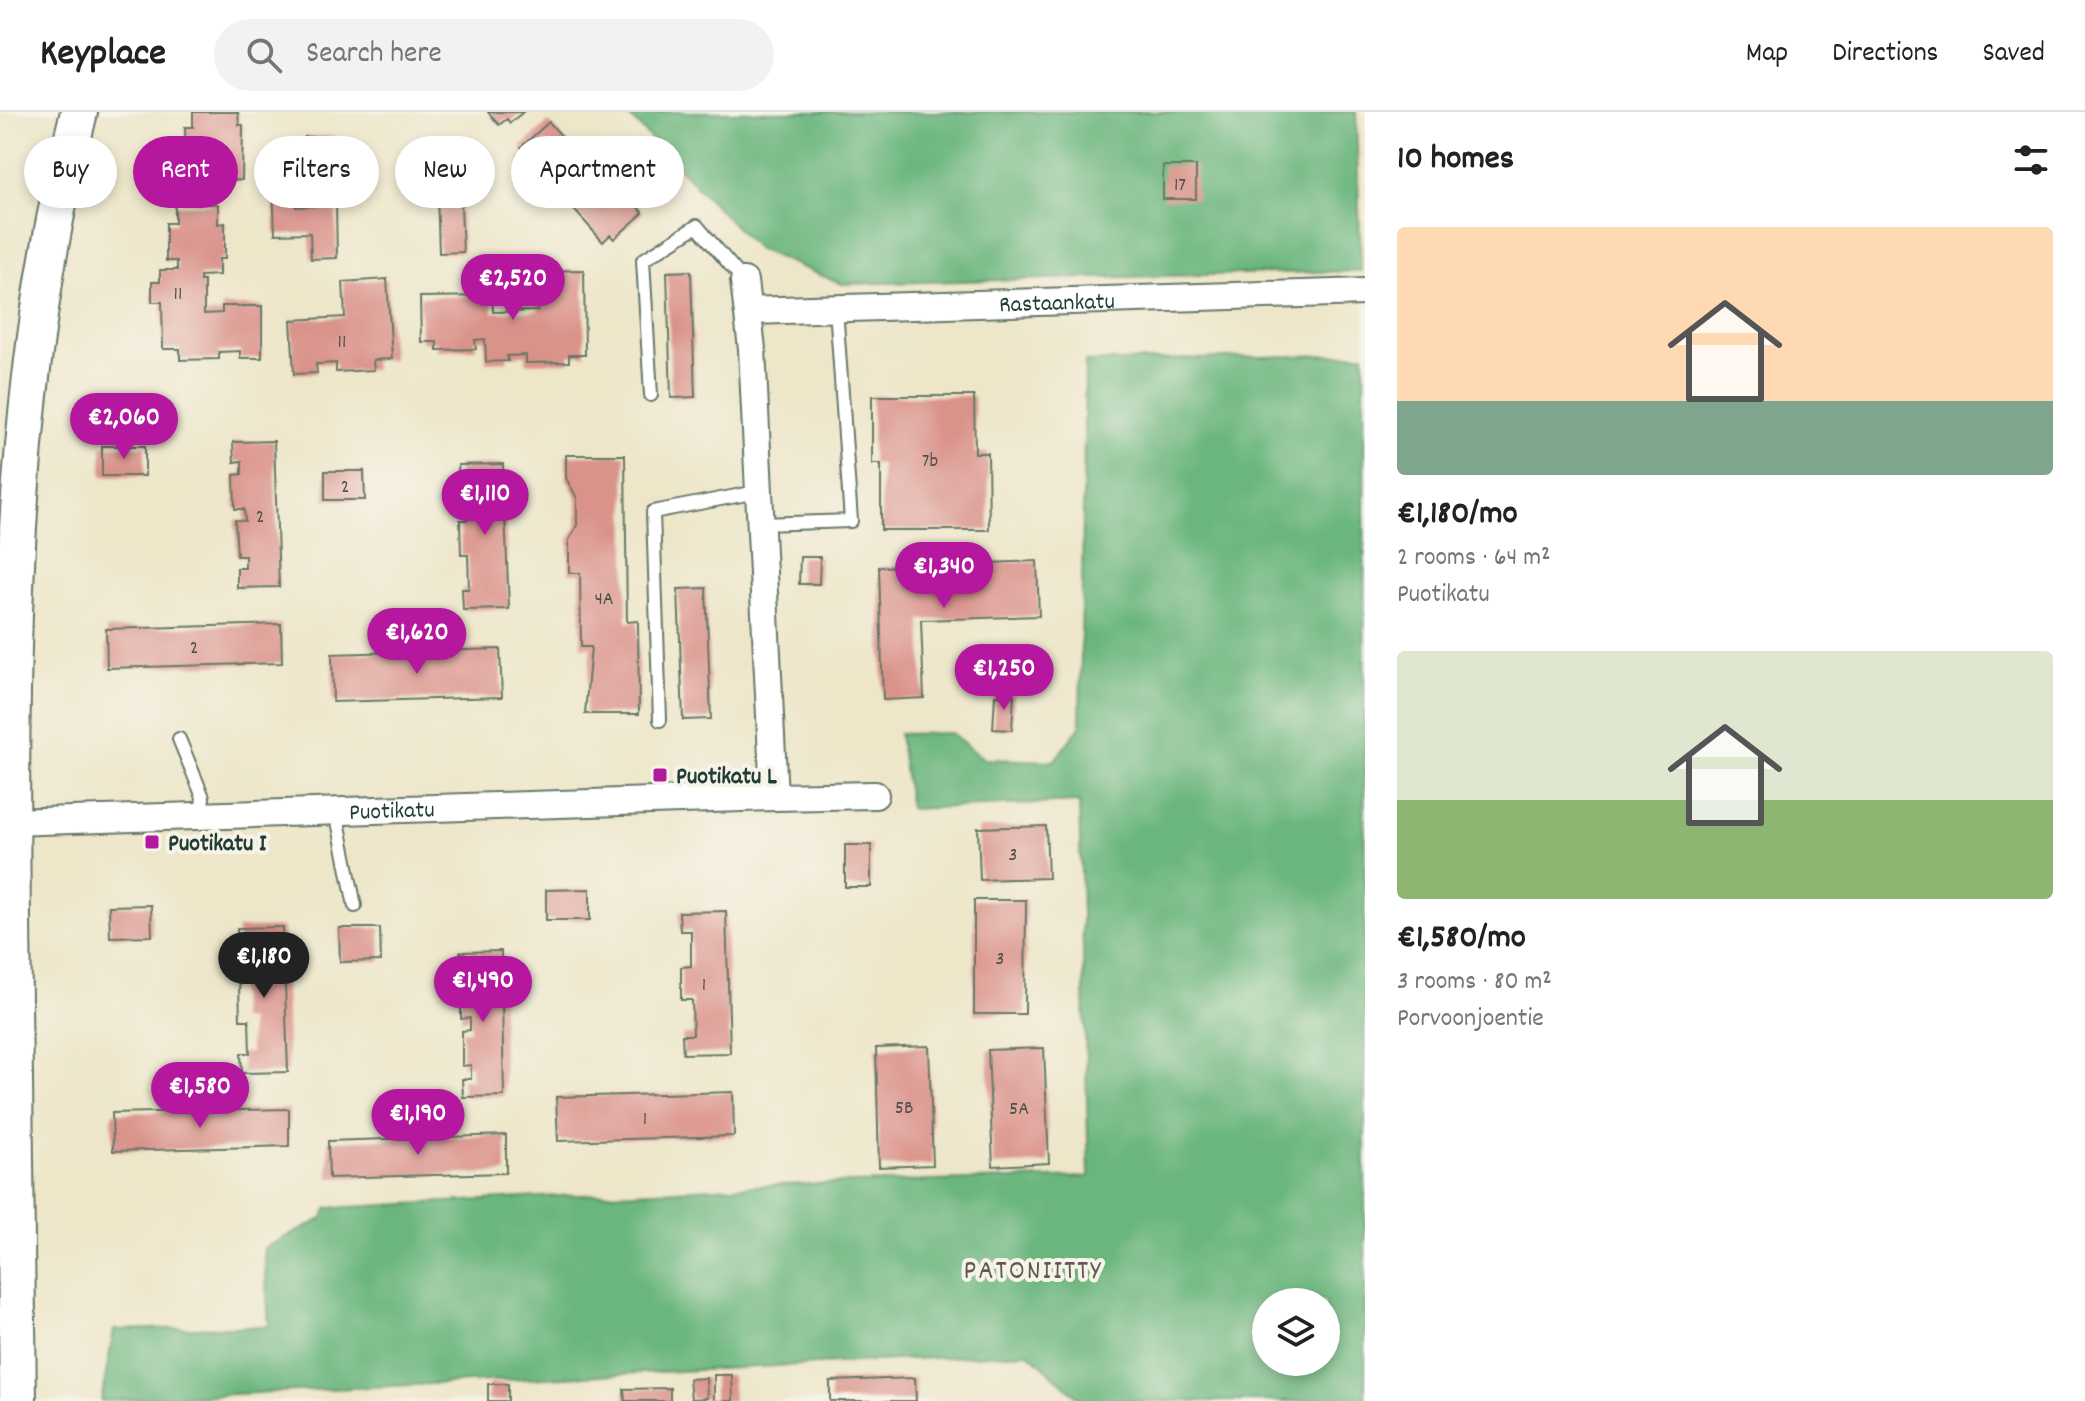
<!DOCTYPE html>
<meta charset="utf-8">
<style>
:root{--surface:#fff;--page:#f2f2f2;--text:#222;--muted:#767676;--line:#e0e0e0;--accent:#b5179e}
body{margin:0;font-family:Dekko,sans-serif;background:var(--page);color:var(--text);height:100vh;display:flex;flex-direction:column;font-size:30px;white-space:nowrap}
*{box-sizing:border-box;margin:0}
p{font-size:26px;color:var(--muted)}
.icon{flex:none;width:44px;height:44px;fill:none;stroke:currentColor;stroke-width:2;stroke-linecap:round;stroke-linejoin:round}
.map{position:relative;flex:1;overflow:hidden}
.sheet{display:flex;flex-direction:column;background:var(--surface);width:720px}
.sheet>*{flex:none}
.banner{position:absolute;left:24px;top:24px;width:760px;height:72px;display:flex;gap:16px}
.tools{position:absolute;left:1252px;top:1176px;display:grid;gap:16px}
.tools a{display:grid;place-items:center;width:88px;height:88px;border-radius:50%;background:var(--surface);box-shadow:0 4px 12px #0003;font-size:40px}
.price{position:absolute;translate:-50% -68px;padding:0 18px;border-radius:28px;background:var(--accent);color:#fff;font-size:26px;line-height:52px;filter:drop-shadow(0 2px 4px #0008)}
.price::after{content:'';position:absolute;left:50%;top:48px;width:24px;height:18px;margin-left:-12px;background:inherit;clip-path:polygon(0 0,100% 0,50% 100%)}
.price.active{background:#222;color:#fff}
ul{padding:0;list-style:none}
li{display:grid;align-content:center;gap:16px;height:424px;padding:0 32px}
li span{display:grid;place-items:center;height:248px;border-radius:8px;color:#555}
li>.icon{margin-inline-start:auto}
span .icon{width:144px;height:144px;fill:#fffc;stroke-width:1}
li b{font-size:34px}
h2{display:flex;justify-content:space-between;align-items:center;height:96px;padding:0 32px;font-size:34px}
.tag{padding:0 28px;border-radius:36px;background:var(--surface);box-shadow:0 4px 12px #0003;font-size:28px;line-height:72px}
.tag.active{background:var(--accent);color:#fff}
header{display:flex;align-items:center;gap:48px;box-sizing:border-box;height:112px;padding:0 40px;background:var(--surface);border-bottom:2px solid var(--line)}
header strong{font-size:38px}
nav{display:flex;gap:44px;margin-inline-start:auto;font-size:28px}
.search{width:560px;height:72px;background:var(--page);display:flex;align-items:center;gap:20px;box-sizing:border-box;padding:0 28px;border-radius:44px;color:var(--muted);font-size:30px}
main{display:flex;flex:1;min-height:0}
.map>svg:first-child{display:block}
.forest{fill:#6ab67e;stroke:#447a59;stroke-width:2;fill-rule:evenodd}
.building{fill:#da938b}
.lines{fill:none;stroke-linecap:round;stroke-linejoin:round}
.lane-casing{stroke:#677868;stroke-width:16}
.street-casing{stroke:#677868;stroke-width:30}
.secondary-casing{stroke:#677868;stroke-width:40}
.lane{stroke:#fff;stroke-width:12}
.street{stroke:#fff;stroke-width:26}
.secondary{stroke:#fff;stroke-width:36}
.poi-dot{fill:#b5179e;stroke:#f7f3e8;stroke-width:3}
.labels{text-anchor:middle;stroke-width:8;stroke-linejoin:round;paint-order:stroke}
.number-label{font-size:20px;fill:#4e524a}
.street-label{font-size:24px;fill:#1f3d34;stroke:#f7f3e8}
.poi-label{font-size:24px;font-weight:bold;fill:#1f3d34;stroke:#f7f3e8;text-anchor:start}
.quarter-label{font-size:28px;letter-spacing:2px;fill:#605b52;stroke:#f7f3e8}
</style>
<header>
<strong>Keyplace</strong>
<div class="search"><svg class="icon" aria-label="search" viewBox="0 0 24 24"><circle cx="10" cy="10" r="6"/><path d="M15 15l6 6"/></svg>Search here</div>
<nav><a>Map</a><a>Directions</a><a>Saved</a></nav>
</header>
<main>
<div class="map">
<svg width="1365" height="1289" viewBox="0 0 1365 1289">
<rect width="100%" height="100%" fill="#f7f3e8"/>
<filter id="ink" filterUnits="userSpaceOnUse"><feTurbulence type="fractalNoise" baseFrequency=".0125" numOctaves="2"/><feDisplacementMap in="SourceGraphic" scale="16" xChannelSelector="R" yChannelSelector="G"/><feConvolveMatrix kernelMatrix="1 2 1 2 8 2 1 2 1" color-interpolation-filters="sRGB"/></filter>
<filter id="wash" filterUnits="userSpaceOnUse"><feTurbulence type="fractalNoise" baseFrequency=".006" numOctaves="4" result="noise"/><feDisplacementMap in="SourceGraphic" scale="32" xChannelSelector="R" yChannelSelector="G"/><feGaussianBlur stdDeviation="1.8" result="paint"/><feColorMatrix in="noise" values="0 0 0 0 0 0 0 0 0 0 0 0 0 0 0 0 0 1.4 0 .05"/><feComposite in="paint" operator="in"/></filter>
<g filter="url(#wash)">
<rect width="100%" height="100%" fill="#ede6c9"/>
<g class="forest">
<polygon points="625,0 1356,0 1361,159 842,172 757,137"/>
<path d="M1364 242 1365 1289H1082L1029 1241 101 1289 114 1218 269 1214 264 1136 322 1107 328 1096 772 1073 1089 1065 1079 690 910 697 899 622 951 621 984 647 1054 649 1080 614 1085 250ZM1266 1190H1326V1250H1266Z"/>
</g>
<g id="blocks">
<g class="building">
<polygon points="193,0 238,0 239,13 243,13 242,68 196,69 195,52 186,52 185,15 193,15"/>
<polygon points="488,0 523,0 510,11 507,7 499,13"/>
<polygon points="549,10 589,55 597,49 643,101 614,127 610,123 603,130 561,83 555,88 519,47 526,41 521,35"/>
<polygon points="335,24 336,72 309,73 309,81 295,82 296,95 336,93 337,146 311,147 310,121 275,122 272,52 306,51 305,25"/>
<polygon points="474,49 491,69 461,94 463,140 439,141 437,79"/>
<rect x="1163" y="54" width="33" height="33"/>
<polygon points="218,92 218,112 225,111 225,147 219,147 219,163 200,164 200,169 204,169 204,202 222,201 222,194 262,194 262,246 240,246 240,239 219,240 219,247 180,248 180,237 163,237 162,190 152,190 152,170 160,170 160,158 177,158 177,149 166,149 166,111 175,111 175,93"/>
<polygon points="584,158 585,243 569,243 569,250 526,251 526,243 507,244 508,249 486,250 485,227 475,228 476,237 437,238 437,230 421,230 420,185 492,184 493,200 538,199 537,159"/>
<polygon points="691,159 695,285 671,286 667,160"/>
<polygon points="387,167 392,247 373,248 374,258 336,260 336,251 316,252 317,261 294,262 291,208 345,205 343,170"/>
<polygon points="872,284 974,284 975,341 988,341 989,418 881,418 881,352 872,352"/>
<polygon points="274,329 279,475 237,476 237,456 245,456 245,444 237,444 235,408 245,409 244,397 235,397 234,363 242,362 242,349 234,350 233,330"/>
<rect x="102" y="334" width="43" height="30"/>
<polygon points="566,343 625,343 627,510 638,509 639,602 585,602 591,535 581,535 580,461 569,461 569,428 577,413 577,386 566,366"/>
<polygon points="503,352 509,497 463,498 462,477 469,477 468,443 461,443 460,408 468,408 466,375 459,375 458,353"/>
<polygon points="325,359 364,359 365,388 325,388"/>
<polygon points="800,445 820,445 819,472 799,472"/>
<polygon points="1037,449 1039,504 921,508 924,586 883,588 879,455"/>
<polygon points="706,476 711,607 683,608 678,477"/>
<polygon points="281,512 282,551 107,556 106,517"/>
<polygon points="500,537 502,585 333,590 332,542"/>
<polygon points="995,583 1014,584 1012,618 993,617"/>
<polygon points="1046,714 1048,766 980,768 978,716"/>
<rect x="845" y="733" width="26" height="42"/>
<polygon points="590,777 590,808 546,808 546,778"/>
<polygon points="974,788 1026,788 1025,902 974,902"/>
<polygon points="151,793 152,824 110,825 109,794"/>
<polygon points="726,799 730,941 683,942 682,923 693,923 692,888 681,888 681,855 691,854 691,819 680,819 679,800"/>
<polygon points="283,815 288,960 242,961 241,941 250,941 249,908 240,908 239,871 248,870 247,834 238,835 237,816"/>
<polygon points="339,816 380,816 381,849 340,850"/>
<polygon points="501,839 504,984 463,985 462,967 471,967 471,953 462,954 462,919 470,918 470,906 461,907 461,870 468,870 468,859 460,858 460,840"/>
<polygon points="929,934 933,1053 879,1055 876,936"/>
<polygon points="1044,936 1049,1051 993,1054 988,938"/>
<polygon points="733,980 734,1024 558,1029 556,985"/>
<polygon points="289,997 289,1034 113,1039 112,1001"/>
<polygon points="506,1023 506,1061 329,1066 328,1029"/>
<polygon points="714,1263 732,1263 733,1289 714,1289"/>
<polygon points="706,1266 707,1286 691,1287 689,1267"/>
<polygon points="915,1266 916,1289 830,1289 830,1269"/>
<rect x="488" y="1272" width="20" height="17"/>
<polygon points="670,1276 670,1289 625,1289 624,1277"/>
</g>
</g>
</g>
<g filter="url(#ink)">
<use href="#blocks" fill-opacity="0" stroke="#677868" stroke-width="2"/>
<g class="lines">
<defs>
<g id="lane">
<polyline points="651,283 643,148 697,114 744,169"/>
<polyline points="761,412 851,409 836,196"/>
<polyline points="660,608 653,400 757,380"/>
<polyline points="179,627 203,685 201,703"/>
<polyline points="336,699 355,794"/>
</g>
<g id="street">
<path id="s1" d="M749 199 1365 180"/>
<polyline points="774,685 875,683"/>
<path id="s2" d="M10 710 774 685 752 237 744 169"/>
</g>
<path id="secondary" d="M18 1289C16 1129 14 968 12 808 9 537 11 264 79 0"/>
</defs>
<use href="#lane" class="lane-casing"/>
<use href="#street" class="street-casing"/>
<use href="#secondary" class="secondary-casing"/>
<use href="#lane" class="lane"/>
<use href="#street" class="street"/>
<use href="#secondary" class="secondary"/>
</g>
</g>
<g class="poi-dot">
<rect x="652" y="655" width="16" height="16" rx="4"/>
<rect x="144" y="722" width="16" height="16" rx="4"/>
</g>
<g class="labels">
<g class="number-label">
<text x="1180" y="78">17</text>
<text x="178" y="187">11</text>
<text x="342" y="235">11</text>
<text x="930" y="354">7b</text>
<text x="345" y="380">2</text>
<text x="260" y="410">2</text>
<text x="604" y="492">4A</text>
<text x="194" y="541">2</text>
<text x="1013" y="748">3</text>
<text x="1000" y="852">3</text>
<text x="704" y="878">1</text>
<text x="904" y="1001">5B</text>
<text x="1019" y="1002">5A</text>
<text x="645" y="1012">1</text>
</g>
<g class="street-label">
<text dy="8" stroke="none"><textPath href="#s1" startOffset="308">Rastaankatu</textPath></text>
<text dy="8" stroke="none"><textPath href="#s2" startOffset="382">Puotikatu</textPath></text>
</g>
<g class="poi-label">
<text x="676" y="671">Puotikatu L</text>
<text x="168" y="738">Puotikatu I</text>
</g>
<g class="quarter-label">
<text x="1033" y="1166">PATONIITTY</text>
</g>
</g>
</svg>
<div class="tools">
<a><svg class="icon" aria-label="layers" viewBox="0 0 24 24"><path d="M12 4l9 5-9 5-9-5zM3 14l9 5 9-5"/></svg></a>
</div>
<b class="price" style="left:513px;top:210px">€2,520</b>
<b class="price" style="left:124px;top:349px">€2,060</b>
<b class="price" style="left:485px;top:425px">€1,110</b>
<b class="price" style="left:944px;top:498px">€1,340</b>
<b class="price" style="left:417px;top:564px">€1,620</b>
<b class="price" style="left:1004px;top:600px">€1,250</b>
<b class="price active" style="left:264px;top:888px">€1,180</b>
<b class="price" style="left:483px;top:912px">€1,490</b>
<b class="price" style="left:200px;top:1018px">€1,580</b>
<b class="price" style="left:418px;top:1045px">€1,190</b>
<div class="banner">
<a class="tag">Buy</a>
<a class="tag active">Rent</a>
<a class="tag">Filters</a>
<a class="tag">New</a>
<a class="tag">Apartment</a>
</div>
</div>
<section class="sheet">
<h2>10 homes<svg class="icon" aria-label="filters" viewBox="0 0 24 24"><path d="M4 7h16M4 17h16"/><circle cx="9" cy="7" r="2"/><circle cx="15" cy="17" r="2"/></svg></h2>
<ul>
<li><span style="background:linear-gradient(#ffd9b3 70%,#7fa58c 0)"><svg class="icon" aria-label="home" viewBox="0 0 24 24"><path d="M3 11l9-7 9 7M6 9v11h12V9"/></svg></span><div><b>€1,180/mo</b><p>2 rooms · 64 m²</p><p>Puotikatu</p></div></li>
<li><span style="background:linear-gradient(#dfe7d0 60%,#8fb573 0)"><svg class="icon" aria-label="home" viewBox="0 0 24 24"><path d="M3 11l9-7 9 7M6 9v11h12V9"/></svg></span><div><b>€1,580/mo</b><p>3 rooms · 80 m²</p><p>Porvoonjoentie</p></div></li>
</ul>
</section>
</main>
